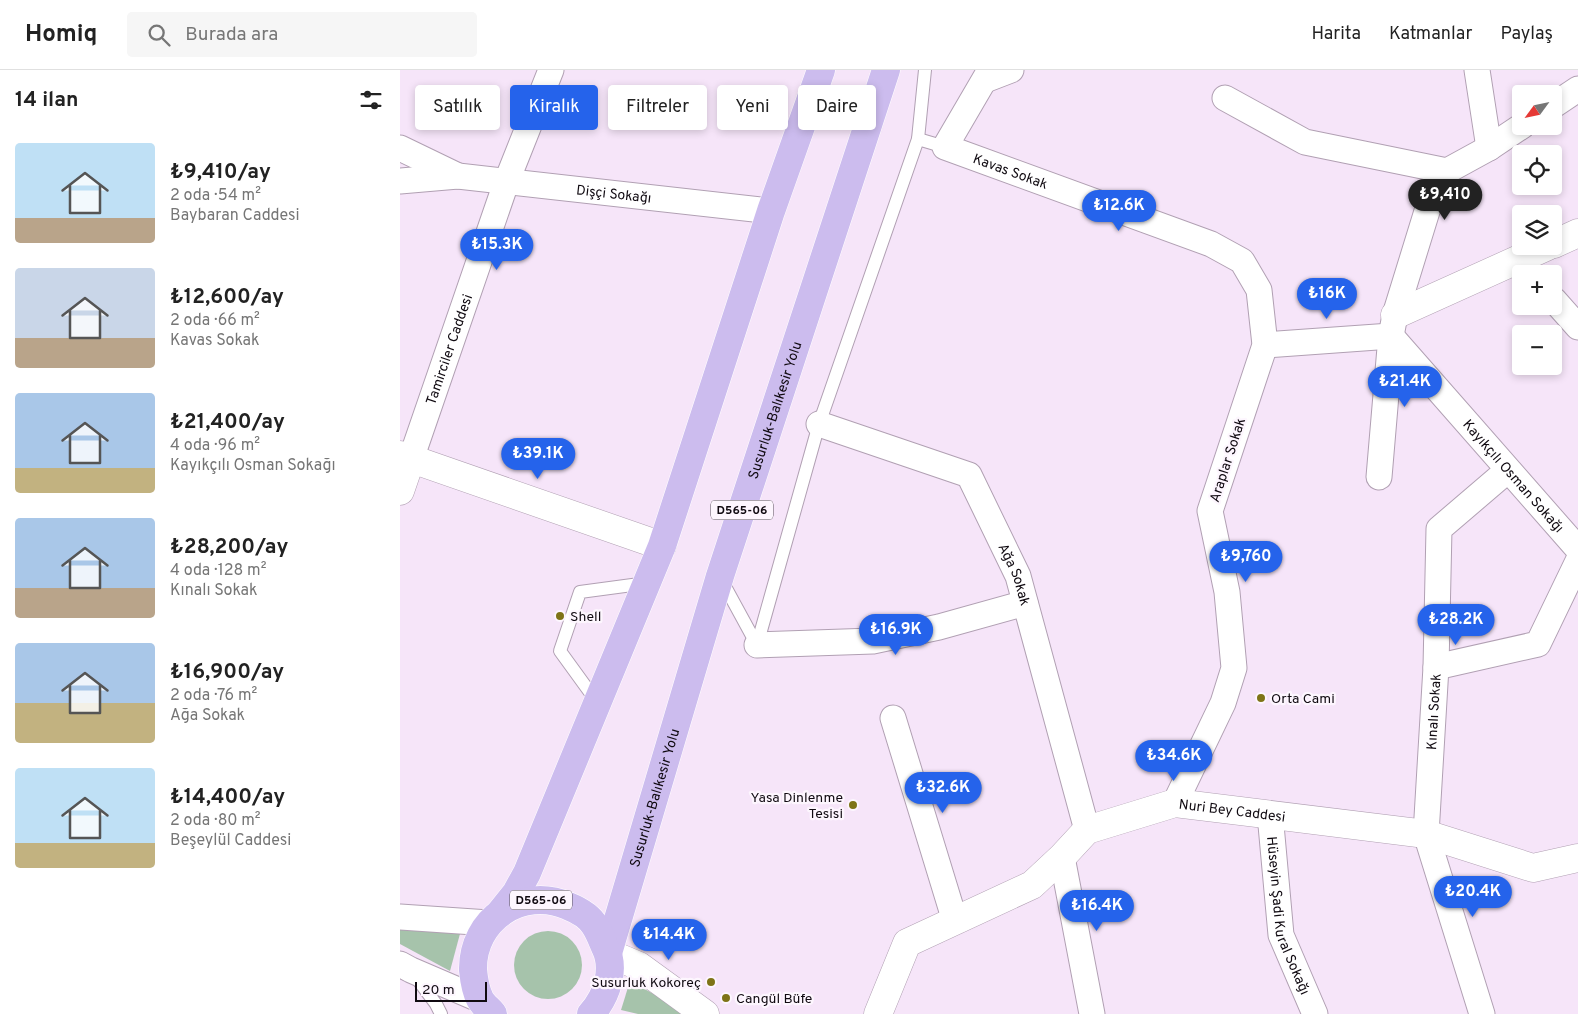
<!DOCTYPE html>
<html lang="tr">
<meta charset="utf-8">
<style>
:root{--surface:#fff;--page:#f6f6f6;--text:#222;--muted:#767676;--line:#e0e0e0;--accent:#2563eb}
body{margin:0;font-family:Overpass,sans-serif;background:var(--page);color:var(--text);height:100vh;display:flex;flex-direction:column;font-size:19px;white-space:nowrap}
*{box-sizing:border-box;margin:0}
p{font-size:16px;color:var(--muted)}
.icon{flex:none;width:28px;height:28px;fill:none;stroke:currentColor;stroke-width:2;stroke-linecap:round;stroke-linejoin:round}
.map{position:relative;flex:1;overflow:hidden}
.side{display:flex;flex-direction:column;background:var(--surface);width:400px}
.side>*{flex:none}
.guide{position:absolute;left:15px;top:15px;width:475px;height:45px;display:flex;gap:10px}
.needle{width:32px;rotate:237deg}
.fabs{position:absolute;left:1112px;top:15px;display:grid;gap:10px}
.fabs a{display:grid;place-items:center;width:50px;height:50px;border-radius:5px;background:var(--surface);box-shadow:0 2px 8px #0003;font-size:25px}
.scale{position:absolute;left:15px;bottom:12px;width:72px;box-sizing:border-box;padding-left:5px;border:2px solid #100a11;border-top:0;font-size:14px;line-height:18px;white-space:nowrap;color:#100a11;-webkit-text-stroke:4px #fdf6fe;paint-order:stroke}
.price{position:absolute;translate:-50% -42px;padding:0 11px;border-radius:18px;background:var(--accent);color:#fff;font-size:16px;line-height:32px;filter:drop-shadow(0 1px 2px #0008)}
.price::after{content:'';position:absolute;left:50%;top:30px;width:15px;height:11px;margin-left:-8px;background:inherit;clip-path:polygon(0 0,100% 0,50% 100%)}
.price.selected{background:#222;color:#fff}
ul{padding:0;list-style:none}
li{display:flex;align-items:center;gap:15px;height:125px;padding:0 15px}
li span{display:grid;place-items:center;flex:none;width:140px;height:100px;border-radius:5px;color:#555}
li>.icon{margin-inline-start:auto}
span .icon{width:60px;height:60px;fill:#fffc;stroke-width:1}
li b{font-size:21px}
h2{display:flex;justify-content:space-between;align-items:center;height:60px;padding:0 15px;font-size:21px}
.tag{padding:0 18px;border-radius:5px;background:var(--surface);box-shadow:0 2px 8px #0003;font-size:18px;line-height:45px}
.tag.selected{background:var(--accent);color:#fff}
header{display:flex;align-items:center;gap:30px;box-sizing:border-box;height:70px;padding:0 25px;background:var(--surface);border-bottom:1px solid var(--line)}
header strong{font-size:24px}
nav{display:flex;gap:28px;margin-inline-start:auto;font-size:18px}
.search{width:350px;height:45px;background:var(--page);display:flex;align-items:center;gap:12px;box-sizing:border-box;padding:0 18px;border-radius:5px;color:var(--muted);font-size:19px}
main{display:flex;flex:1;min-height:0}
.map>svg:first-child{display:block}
.green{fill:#a6c3ab}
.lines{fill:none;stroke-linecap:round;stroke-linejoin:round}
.lane-casing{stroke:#b1a0b3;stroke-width:14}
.street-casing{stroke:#b1a0b3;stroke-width:27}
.secondary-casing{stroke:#b1a0b3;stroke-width:29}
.highway-casing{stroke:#fff;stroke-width:29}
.lane{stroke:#fff;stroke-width:12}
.street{stroke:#fff;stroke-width:25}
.secondary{stroke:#fff;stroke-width:28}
.highway{stroke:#ccbcee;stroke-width:28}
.poi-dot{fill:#7e7417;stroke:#fdf6fe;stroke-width:2}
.labels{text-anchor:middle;stroke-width:4.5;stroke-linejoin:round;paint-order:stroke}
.shield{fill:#fdf6fe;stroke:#575158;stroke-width:1}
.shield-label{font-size:12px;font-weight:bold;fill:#100a11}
.street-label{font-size:14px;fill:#100a11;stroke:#fdf6fe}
.poi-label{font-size:14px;fill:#100a11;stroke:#fdf6fe;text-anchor:start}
</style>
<header>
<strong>Homiq</strong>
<div class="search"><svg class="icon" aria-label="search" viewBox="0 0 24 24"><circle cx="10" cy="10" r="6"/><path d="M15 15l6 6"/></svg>Burada ara</div>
<nav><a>Harita</a><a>Katmanlar</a><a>Paylaş</a></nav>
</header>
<main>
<section class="side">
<h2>14 ilan<svg class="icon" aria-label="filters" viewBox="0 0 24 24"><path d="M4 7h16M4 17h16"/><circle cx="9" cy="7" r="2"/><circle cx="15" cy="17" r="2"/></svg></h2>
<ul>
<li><span style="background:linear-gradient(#bfe0f5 75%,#b9a48a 0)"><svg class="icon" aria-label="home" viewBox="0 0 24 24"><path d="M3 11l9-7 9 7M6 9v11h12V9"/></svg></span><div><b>₺9,410/ay</b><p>2 oda · 54 m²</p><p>Baybaran Caddesi</p></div></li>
<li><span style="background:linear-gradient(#c9d6e8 70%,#b9a48a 0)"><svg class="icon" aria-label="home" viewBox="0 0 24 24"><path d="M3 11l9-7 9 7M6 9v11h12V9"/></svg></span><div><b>₺12,600/ay</b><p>2 oda · 66 m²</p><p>Kavas Sokak</p></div></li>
<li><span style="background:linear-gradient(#a9c7e8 75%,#c2b280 0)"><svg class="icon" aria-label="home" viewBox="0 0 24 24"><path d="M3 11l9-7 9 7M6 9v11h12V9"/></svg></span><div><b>₺21,400/ay</b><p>4 oda · 96 m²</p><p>Kayıkçılı Osman Sokağı</p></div></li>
<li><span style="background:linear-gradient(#a9c7e8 70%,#b9a48a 0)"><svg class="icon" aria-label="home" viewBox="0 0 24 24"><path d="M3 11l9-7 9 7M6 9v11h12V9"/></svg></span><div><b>₺28,200/ay</b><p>4 oda · 128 m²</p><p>Kınalı Sokak</p></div></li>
<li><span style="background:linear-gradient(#a9c7e8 60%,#c2b280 0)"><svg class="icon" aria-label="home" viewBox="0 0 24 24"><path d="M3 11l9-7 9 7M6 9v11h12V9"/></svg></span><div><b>₺16,900/ay</b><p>2 oda · 76 m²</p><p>Ağa Sokak</p></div></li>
<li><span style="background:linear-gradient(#bfe0f5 75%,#c2b280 0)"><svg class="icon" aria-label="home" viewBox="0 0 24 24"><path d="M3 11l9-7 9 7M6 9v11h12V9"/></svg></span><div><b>₺14,400/ay</b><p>2 oda · 80 m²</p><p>Beşeylül Caddesi</p></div></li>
</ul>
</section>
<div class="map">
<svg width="1178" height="944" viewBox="0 0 1178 944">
<rect width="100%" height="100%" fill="#f6e5f9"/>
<g class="green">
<polygon points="0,855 61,860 50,901 0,874"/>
<circle cx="148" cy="895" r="34"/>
<polygon points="230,911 290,944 238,944 221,940"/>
</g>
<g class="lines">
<defs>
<g id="lane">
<polyline points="518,69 545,77"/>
<polyline points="321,509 357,575"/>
<polyline points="357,575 419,354 518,69 525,0"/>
<polyline points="197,632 160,581 180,522 247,513"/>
<polyline points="15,906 36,934 41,944"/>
</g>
<g id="street">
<path id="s1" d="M590 0 545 77 811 174 842 191 859 220 865 275 810 441 827 522 834 598 823 633 775 733"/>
<polyline points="1077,0 1089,78"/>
<polyline points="585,10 611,0"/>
<polyline points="825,28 905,72 1047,101"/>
<polyline points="1154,35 1178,19"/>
<polyline points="0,78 58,106"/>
<path id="s2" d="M0 111 58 106 371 141"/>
<polyline points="1154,230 1178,257"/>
<path id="s3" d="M991 266 1178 479"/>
<polyline points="865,275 991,266"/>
<path id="s4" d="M419 354 569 405 618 506 687 760"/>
<path id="s5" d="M11 389 106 113 151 0"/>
<polyline points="979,407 991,266 995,245 1032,125 1047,101 1089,78 1122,56"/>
<polyline points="357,575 473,571 539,557 625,533"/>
<polyline points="1036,597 1138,574 1178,491"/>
<polyline points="493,648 555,851"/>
<path id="s6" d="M870 744 881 865 915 944"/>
<polyline points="662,787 692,944"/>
<polyline points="0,847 89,853"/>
<polyline points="0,894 11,900 81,930"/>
<path id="s7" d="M1082 944 1026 764 1036 597 1039 459 1108 400"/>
</g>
<g id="secondary">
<polyline points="1154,174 1178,163"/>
<polyline points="995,245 1148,176"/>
<polyline points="0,385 262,476"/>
<polyline points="0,421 11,389"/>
<polyline points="208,883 239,896 305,944"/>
<path id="s8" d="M478 944 507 873 632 815 662 787 687 760 775 733 1026 764 1133 798 1178 788"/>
</g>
<g id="highway">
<polyline points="100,843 116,823 127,803 262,476 371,141 421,0"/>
<path id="s9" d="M208 883 320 506 486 0"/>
<path d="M93 944C89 939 83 935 80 929 76 921 74 910 73 900 72 849 122 816 168 836 178 840 190 847 195 856 199 862 202 870 205 877 216 899 207 926 191 944"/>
</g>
</defs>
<use href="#lane" class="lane-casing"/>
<use href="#street" class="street-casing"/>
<use href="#secondary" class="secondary-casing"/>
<use href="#highway" class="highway-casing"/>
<use href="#lane" class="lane"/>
<use href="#street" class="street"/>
<use href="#secondary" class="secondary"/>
<use href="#highway" class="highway"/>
</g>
<g class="poi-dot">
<circle cx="160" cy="546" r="5"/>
<circle cx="861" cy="628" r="5"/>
<circle cx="453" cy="735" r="5"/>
<circle cx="311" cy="912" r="5"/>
<circle cx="326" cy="928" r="5"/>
</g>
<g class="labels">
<g class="shield">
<rect x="311" y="430.5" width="62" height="19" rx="4"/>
<rect x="110" y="820.5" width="62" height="19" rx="4"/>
</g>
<g class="shield-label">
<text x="342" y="444">D565-06</text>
<text x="141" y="834">D565-06</text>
</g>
<g class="street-label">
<text dy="5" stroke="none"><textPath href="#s1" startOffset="159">Kavas Sokak</textPath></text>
<text dy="5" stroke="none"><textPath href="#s2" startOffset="215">Dişçi Sokağı</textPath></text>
<text dy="5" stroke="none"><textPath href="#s5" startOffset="116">Tamirciler Caddesi</textPath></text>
<text dy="5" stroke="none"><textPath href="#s9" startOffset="568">Susurluk-Balıkesir Yolu</textPath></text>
<text transform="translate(827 390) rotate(-72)" y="5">Araplar Sokak</text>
<text dy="5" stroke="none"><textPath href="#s3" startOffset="186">Kayıkçılı Osman Sokağı</textPath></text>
<text dy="5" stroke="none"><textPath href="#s4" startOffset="268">Ağa Sokak</textPath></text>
<text dy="5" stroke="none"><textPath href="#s7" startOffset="311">Kınalı Sokak</textPath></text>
<text dy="5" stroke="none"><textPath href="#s9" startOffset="162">Susurluk-Balıkesir Yolu</textPath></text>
<text dy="5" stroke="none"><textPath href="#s8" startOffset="442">Nuri Bey Caddesi</textPath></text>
<text dy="5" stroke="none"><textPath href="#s6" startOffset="104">Hüseyin Şadi Kural Sokağı</textPath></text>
</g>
<g class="poi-label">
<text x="170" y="551">Shell</text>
<text x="871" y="633">Orta Cami</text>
<text x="443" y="732" text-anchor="end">Yasa Dinlenme<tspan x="443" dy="16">Tesisi</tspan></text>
<text x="301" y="917" text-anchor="end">Susurluk Kokoreç</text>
<text x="336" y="933">Cangül Büfe</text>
</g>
</g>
</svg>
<div class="fabs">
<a><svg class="needle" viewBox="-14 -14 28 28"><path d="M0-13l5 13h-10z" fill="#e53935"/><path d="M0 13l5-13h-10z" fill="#767676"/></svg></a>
<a><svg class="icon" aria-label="locate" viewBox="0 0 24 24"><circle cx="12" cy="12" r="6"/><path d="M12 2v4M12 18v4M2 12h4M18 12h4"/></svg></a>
<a><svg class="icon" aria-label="layers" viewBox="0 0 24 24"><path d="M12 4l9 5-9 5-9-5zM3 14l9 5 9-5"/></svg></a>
<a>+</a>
<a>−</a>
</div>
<div class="scale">20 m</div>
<b class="price selected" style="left:1045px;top:151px">₺9,410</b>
<b class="price" style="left:719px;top:162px">₺12.6K</b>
<b class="price" style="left:97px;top:201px">₺15.3K</b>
<b class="price" style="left:927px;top:250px">₺16K</b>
<b class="price" style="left:1005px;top:338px">₺21.4K</b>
<b class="price" style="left:138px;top:410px">₺39.1K</b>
<b class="price" style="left:846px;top:513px">₺9,760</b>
<b class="price" style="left:1056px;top:576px">₺28.2K</b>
<b class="price" style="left:496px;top:586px">₺16.9K</b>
<b class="price" style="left:774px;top:712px">₺34.6K</b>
<b class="price" style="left:543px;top:744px">₺32.6K</b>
<b class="price" style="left:1073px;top:848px">₺20.4K</b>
<b class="price" style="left:697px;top:862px">₺16.4K</b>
<b class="price" style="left:269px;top:891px">₺14.4K</b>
<div class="guide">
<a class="tag">Satılık</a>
<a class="tag selected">Kiralık</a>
<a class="tag">Filtreler</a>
<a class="tag">Yeni</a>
<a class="tag">Daire</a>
</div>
</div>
</main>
